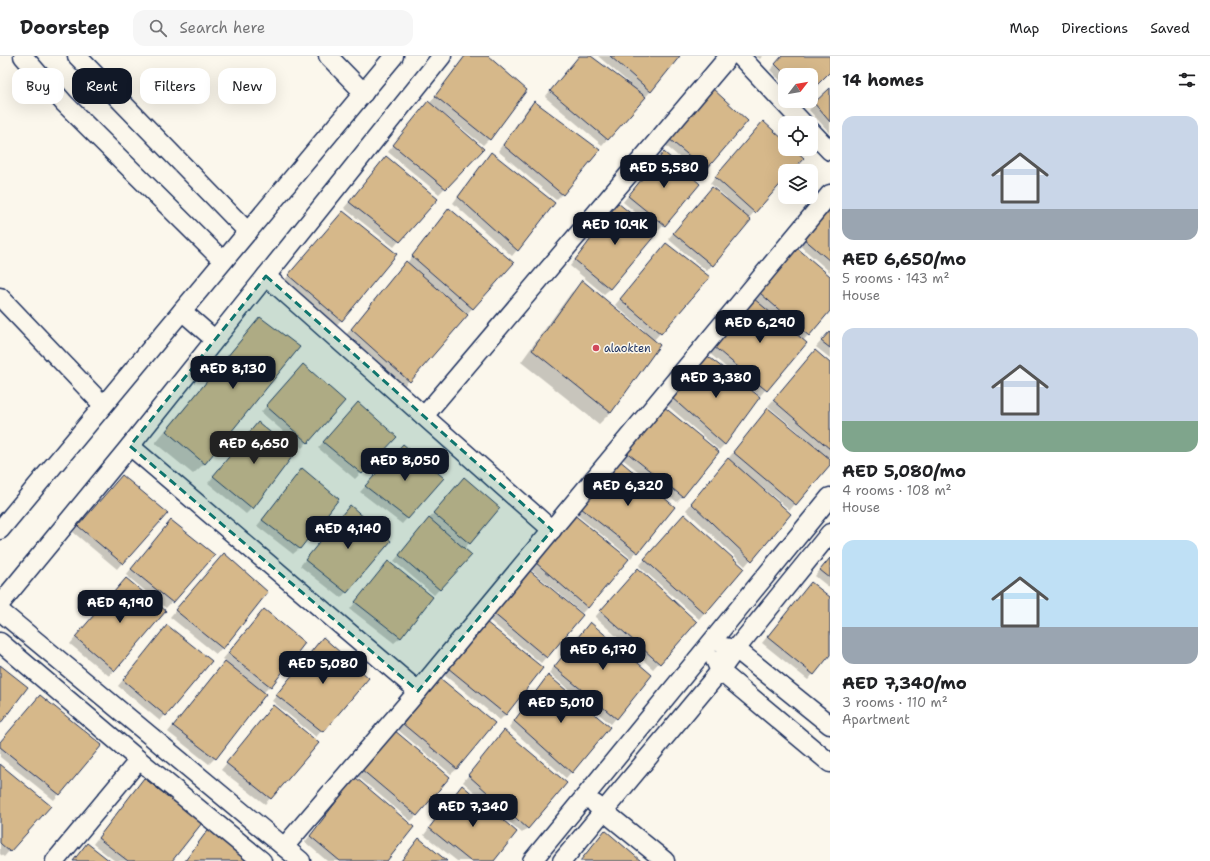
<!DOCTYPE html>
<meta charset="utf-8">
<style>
:root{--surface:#fff;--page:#f6f6f6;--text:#202124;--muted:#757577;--line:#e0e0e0;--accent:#111827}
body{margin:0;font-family:"Shantell Sans",sans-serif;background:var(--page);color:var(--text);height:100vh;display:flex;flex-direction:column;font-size:15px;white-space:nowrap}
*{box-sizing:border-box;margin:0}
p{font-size:13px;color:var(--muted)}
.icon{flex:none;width:22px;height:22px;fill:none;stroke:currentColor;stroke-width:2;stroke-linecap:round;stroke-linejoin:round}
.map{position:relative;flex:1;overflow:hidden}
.details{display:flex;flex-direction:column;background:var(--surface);width:380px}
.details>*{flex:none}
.top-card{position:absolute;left:12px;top:12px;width:380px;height:36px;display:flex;gap:8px}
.needle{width:26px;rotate:59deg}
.tools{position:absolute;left:778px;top:12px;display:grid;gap:8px}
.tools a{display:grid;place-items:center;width:40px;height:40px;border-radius:8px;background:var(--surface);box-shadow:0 4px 16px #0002;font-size:20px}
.price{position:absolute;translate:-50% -34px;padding:0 9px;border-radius:8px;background:var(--accent);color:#fff;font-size:13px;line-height:26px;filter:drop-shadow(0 1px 2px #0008)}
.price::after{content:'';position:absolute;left:50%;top:24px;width:12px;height:9px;margin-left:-6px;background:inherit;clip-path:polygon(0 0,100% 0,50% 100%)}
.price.on{background:#222;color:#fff}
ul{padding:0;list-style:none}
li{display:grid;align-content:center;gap:8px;height:212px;padding:0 12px}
li span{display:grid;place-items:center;height:124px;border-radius:12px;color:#555}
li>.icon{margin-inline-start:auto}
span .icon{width:72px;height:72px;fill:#fffc;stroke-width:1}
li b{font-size:17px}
h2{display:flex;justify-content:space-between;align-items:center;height:48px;padding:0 12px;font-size:17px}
.pill{padding:0 14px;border-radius:12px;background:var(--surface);box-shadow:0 4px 16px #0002;font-size:14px;line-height:36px}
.pill.on{background:var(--accent);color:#fff}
header{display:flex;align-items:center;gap:24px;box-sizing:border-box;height:56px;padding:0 20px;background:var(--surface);border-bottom:1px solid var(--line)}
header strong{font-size:19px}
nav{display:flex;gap:22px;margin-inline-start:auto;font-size:14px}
.search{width:280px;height:36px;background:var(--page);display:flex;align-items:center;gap:10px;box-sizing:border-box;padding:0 14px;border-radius:12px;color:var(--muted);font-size:15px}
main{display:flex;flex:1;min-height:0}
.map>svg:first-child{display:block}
.shadow{fill:#0003}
.building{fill:#d6b88a;stroke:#1b2f5e}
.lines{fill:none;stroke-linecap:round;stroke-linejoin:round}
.minor-casing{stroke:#1b2f5e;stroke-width:21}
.minor{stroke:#fbf7ec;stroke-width:18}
.marked{fill:#0f766e;fill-opacity:0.2;stroke:#0f766e;stroke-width:3;stroke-dasharray:8 5;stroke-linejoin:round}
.poi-dot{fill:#d1495b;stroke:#fbf7ec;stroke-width:1.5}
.labels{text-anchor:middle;stroke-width:3;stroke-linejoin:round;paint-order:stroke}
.poi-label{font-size:11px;fill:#1b2f5e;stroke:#fbf7ec;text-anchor:start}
</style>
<header>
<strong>Doorstep</strong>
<div class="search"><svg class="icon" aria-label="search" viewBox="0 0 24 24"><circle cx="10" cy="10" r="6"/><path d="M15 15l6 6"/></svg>Search here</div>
<nav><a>Map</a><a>Directions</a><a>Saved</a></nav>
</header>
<main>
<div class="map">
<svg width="830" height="805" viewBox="0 0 830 805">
<rect width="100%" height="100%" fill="#fbf7ec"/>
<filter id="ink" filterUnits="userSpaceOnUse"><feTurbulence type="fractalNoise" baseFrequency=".025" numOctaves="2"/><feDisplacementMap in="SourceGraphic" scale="8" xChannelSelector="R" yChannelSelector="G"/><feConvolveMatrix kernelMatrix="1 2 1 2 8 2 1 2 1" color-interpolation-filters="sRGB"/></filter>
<g filter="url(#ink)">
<g class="shadow">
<polygon points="465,0 486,0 489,83 483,89 430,47"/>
<polygon points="580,0 590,0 628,29 629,27 598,0 679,0 650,36 602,89 545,41"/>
<polygon points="756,0 762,0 760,3"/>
<polygon points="784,0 830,0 830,14 811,33 811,19 785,19 785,29 770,14"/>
<polygon points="830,33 830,77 809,54"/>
<polygon points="712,34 747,66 700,119 664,88"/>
<polygon points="534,46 562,138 556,144 498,95 528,52"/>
<polygon points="428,47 482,93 439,138 388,96"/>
<polygon points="763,66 785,86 785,93 792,93 791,115 785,115 785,122 748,163 712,209 707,215 668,183 707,138 725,143 727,142 710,127"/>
<polygon points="491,97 517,194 512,200 453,147 486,103"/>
<polygon points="658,103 664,169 658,175 623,146"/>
<polygon points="381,107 399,185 394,191 344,152"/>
<polygon points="618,148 610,233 604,238 570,210 613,154"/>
<polygon points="449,153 512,207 403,331 346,279 400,212 406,206 407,207 443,159"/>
<polygon points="830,154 830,216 798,188"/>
<polygon points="343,156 341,264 336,270 283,226"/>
<polygon points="661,194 709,222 654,284 659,289 610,357 599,368 521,306 571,237 583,226 643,276 644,274 615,249"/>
<polygon points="790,198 830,222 830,253 803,285 805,287 760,340 708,296 754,244"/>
<polygon points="260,262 205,407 193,418 155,387 249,274"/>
<polygon points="830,275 830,302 816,291"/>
<polygon points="810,301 830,308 830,407 790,454 758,428 757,429 789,458 745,510 686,454 768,354 799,379 800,377 768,350"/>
<polygon points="700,305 725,388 719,394 666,348"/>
<polygon points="298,315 344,345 302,392 261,356"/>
<polygon points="358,347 396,381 355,423 318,392"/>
<polygon points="657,357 683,440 677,446 620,401"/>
<polygon points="258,367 294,397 252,452 246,458 208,427"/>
<polygon points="398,395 443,422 402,468 360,436"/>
<polygon points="618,404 674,451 631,502 576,458"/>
<polygon points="297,419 338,443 299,493 293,498 257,470"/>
<polygon points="117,426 122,507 117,513 73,476"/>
<polygon points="458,428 499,452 464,493 471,499 434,539 394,505"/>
<polygon points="344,456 390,485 341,542 300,510"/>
<polygon points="684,459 742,512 699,563 639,510"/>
<polygon points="171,465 213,499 166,552 126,519"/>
<polygon points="567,465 588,551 582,557 530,513"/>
<polygon points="830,502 830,532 815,520"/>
<polygon points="218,504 222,592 216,598 170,561"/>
<polygon points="383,512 432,541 400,582 394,587 350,553"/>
<polygon points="529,516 581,560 541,607 488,563"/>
<polygon points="632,519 696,566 653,613 595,561"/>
<polygon points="811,527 830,543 830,598 808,624 762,587"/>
<polygon points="120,529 114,614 109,620 70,588"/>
<polygon points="264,554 270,630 263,637 265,638 215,702 209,708 168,676 219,612 226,605 223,603"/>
<polygon points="167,570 165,659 160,665 118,630"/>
<polygon points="480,573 506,658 500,664 443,618"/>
<polygon points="585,573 616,662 611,668 549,617"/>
<polygon points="317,588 368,622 316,681 272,645"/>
<polygon points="548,620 571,716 566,722 509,671 543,626"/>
<polygon points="435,629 457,713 451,718 398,674"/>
<polygon points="268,656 318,687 265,748 221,714"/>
<polygon points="389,681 417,759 411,765 356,719"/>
<polygon points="499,681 527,772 522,777 463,726"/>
<polygon points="0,686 100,689 54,744 0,701"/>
<polygon points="0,709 9,795 4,801 0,798"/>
<polygon points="350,728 386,805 327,805 305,786"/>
<polygon points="139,729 171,805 115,805 93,788"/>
<polygon points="462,731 493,805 457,805 424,779 456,736"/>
</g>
<g class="building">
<polygon points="465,0 488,0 527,34 490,84 435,40"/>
<polygon points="579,0 591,0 646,41 608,84 550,35"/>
<polygon points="610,0 680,0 651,36"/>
<polygon points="782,0 830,0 830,16 811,35 811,19 786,19 775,8"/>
<polygon points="712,32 748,65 706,114 668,82"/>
<polygon points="830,32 830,66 814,47"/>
<polygon points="428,45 484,93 446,133 393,89"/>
<polygon points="534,45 600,94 563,139 503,89"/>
<polygon points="763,65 785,85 785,93 794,93 804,102 792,115 785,115 785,123 755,157 715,121"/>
<polygon points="491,96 555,147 518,195 458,141"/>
<polygon points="664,96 700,128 665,170 628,140"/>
<polygon points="386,100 438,143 400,186 349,146"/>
<polygon points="712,131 751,164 713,210 673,177"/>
<polygon points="618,147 656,178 610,233 575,204"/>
<polygon points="449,152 514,207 473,253 412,200"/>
<polygon points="830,153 830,205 803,182"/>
<polygon points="343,155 397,198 342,265 288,219"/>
<polygon points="666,187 710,221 661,278 620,243"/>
<polygon points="796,191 830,220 830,255 809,280 760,237"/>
<polygon points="406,205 468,259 410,326 351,273"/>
<polygon points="582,224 660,289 611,357 532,294"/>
<polygon points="753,242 807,287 767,335 713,290"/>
<polygon points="260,261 300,291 205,408 166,375"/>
<polygon points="830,275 830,292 821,285"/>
<polygon points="815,294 830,307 830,393 773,344"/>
<polygon points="705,298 760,341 725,389 671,341"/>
<polygon points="303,308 345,345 308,387 266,350"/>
<polygon points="358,346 397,381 362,418 323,386"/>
<polygon points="663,350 719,396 683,441 625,395"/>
<polygon points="768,352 830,403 830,409 796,449 733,396"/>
<polygon points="258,366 295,397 253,453 213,420"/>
<polygon points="403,388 444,422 408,463 365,430"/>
<polygon points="728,402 791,458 752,505 691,447"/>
<polygon points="618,403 675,451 638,497 581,452"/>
<polygon points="302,412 339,443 300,493 262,464"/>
<polygon points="122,419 168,457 123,508 78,470"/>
<polygon points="464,421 500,452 470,488 433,457"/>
<polygon points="350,449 391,485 347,537 305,504"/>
<polygon points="573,458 629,503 588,552 535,506"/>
<polygon points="684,458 744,512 705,558 644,503"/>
<polygon points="429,462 472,499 440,534 399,499"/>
<polygon points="171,464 215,499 173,547 131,513"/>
<polygon points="224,497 268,536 223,593 175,554"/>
<polygon points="830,502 830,522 820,514"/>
<polygon points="388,505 433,541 401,582 355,546"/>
<polygon points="638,512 697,566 660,608 600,555"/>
<polygon points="529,514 583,559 547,602 493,557"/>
<polygon points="126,522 166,555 115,615 75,581"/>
<polygon points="811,526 830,541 830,599 814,619 767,581"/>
<polygon points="264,553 305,587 271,631 228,597"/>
<polygon points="486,566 543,612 506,659 448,612"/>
<polygon points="590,566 652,619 617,663 554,611"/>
<polygon points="167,569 212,605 166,660 123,624"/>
<polygon points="323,581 369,622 323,676 276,639"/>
<polygon points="225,605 266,638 216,703 173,670"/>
<polygon points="0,609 28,631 0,668"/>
<polygon points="548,619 610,671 572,717 514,665"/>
<polygon points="440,622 495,667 457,713 403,668"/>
<polygon points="40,639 102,689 60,739 0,691 0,686"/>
<polygon points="273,649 319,687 271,743 226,707"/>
<polygon points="394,674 450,721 417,760 361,713"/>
<polygon points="504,674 567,727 528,773 468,719"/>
<polygon points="0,708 51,750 10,796 0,787"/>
<polygon points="355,721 414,771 387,805 340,805 310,780"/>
<polygon points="144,722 202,767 172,805 128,805 98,782"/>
<polygon points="462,729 517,776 494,805 470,805 429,772"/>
<polygon points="210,771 252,805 185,805"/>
<polygon points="605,774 641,805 580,805"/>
<polygon points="419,782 447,805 401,805"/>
<polygon points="87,787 110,805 73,805"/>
</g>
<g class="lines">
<defs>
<g id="minor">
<polyline points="23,0 64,47 223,205"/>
<polyline points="77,0 248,176"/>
<polyline points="328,0 364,37"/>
<polyline points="740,0 803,67"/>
<polyline points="811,75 830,95"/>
<polyline points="266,220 552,474"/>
<polyline points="0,241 103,349"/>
<polyline points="182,255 214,283"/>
<polyline points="424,360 729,0"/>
<polyline points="130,390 418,635"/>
<polyline points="0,474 394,0"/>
<polyline points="0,548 130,390 442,0"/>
<polyline points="0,555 301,805"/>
<polyline points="0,586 139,704 262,805"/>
<polyline points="725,591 736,593 830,669"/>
<polyline points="715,604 720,615 830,707"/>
<polyline points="595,748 665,805"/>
<polyline points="284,791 418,635 830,138"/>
<polyline points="55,805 139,704"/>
<polyline points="532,805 830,441"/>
<polyline points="562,805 720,615 736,593 830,477"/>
</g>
</defs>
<use href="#minor" class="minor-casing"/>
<use href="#minor" class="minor"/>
</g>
</g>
<path class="marked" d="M266 220 552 474 418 635 130 390Z"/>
<circle class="poi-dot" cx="596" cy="292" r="4"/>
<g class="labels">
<g class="poi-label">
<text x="604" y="296">alaokten</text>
</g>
</g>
</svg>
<div class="tools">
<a><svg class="needle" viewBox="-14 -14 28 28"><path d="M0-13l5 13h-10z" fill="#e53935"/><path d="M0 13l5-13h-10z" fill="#757577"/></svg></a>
<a><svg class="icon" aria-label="locate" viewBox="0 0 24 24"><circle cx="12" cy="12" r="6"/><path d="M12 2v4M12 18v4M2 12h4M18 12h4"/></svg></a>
<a><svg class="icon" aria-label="layers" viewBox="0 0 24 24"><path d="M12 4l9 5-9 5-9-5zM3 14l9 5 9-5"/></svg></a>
</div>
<b class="price" style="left:664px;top:133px">AED 5,580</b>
<b class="price" style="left:615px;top:190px">AED 10.9K</b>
<b class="price" style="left:760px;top:288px">AED 6,290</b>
<b class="price" style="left:233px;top:334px">AED 8,130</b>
<b class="price" style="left:716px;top:343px">AED 3,380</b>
<b class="price on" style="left:254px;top:409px">AED 6,650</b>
<b class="price" style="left:405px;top:426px">AED 8,050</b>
<b class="price" style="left:628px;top:451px">AED 6,320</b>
<b class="price" style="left:348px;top:494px">AED 4,140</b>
<b class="price" style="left:120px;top:568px">AED 4,190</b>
<b class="price" style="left:603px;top:615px">AED 6,170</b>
<b class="price" style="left:323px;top:629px">AED 5,080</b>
<b class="price" style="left:561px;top:668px">AED 5,010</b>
<b class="price" style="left:473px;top:772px">AED 7,340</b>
<div class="top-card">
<a class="pill">Buy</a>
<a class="pill on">Rent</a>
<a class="pill">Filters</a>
<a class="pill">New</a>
</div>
</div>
<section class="details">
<h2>14 homes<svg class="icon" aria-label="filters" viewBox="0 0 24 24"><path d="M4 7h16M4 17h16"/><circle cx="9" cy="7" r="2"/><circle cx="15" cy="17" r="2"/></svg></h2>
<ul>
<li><span style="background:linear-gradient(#c9d6e8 75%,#9aa5b1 0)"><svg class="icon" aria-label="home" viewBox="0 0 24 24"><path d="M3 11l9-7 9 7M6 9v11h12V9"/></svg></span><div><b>AED 6,650/mo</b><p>5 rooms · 143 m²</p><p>House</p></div></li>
<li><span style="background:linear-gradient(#c9d6e8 75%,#7fa58c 0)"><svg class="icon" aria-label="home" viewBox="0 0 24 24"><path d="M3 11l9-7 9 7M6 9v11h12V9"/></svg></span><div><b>AED 5,080/mo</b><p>4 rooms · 108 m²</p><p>House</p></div></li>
<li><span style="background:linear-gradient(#bfe0f5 70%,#9aa5b1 0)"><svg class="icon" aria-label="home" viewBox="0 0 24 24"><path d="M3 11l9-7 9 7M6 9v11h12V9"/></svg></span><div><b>AED 7,340/mo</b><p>3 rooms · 110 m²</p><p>Apartment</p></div></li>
</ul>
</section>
</main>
